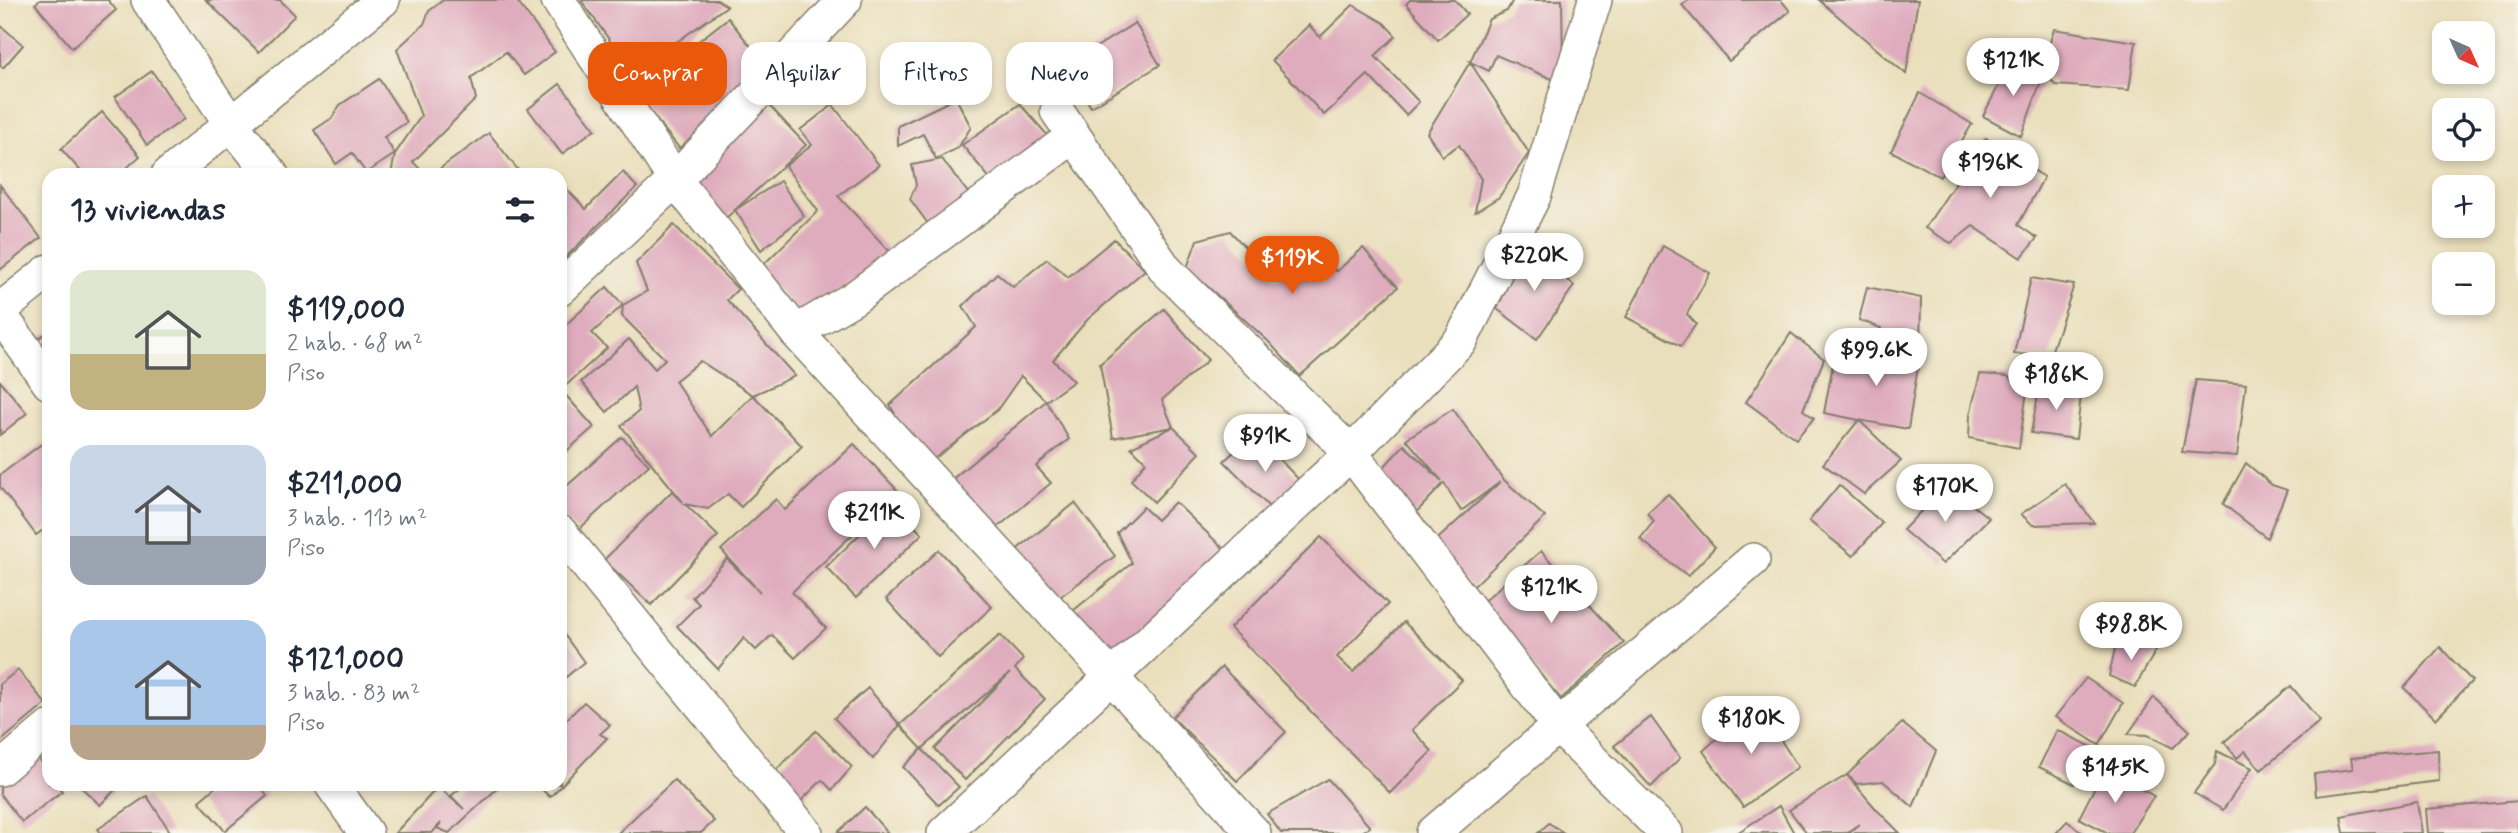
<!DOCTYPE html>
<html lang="es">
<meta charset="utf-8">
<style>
:root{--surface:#fff;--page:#f6f6f7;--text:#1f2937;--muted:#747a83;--accent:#ea580c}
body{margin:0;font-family:Mynerve,sans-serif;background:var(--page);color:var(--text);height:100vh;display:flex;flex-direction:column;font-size:26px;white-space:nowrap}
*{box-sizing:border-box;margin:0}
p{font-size:23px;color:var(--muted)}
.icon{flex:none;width:38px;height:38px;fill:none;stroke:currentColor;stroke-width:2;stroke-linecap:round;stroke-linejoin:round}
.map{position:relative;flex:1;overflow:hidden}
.drawer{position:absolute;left:42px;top:168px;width:525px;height:623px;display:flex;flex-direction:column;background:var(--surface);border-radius:21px;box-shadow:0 4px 10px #0003}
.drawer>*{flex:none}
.guide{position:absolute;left:588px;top:42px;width:665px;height:63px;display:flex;gap:14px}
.needle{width:46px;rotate:135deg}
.buttons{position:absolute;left:2432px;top:21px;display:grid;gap:14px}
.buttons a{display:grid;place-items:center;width:63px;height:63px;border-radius:14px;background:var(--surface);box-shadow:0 4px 10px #0003;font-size:35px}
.price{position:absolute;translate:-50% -60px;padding:0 16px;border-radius:24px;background:#fff;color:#222;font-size:23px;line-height:46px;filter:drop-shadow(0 2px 4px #0008)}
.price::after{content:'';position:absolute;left:50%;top:42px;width:21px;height:16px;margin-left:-10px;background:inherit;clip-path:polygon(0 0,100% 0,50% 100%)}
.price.current{background:var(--accent);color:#fff}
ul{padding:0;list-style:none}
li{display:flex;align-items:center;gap:21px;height:175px;padding:0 28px}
li span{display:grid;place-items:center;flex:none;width:196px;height:140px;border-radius:21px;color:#555}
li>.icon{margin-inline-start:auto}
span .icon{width:84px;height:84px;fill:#fffc;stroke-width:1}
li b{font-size:30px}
h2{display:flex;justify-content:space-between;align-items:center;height:84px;padding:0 28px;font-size:30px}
.chip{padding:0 24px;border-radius:21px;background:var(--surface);box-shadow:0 4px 10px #0003;font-size:24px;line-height:63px}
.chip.current{background:var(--accent);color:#fff}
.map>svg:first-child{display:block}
.building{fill:#dfacbe}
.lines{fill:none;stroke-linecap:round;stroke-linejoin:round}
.street-casing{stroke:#837e6c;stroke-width:36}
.street{stroke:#fff;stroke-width:33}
</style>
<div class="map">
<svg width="2518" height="833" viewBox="0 0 2518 833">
<rect width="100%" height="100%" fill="#f7f3e8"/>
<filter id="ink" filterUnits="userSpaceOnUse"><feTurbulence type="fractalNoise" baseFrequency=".0143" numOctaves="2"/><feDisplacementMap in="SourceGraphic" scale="14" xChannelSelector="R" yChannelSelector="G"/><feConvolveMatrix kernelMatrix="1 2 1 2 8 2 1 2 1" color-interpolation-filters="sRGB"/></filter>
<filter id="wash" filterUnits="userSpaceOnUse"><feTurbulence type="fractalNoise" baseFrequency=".00686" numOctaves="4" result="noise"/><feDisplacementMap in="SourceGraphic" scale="28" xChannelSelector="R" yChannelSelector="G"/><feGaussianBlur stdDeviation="1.57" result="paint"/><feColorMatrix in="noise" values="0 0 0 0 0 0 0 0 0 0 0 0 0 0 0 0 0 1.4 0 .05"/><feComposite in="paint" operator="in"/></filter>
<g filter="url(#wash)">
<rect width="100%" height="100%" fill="#eadfbc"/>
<g id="blocks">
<g class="building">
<polygon points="40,0 108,0 116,10 72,48 35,4"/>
<polygon points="206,0 280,0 295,15 259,52"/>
<polygon points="443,0 516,0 555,52 524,75 506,52 471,78 476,99 413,162 426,175 391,175 395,154 421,116 397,49 424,24 429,11"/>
<polygon points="581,0 717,0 727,6 633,73"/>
<polygon points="1410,0 1455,0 1467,14 1438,40 1406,4"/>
<polygon points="1513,0 1562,0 1563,68 1552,79 1496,55 1489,71 1470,62 1529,153 1499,197 1475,212 1481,179 1459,145 1442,156 1427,133 1470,62 1489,19 1507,11"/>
<polygon points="1689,0 1781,0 1790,11 1729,61 1682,5"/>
<polygon points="1819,0 1918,0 1906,74"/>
<polygon points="1353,5 1384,23 1396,36 1375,56 1419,102 1406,115 1368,75 1324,115 1272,60 1309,25 1320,37"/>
<polygon points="728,18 773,74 679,148 634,92"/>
<polygon points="1135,23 1160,65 1091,107 1066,66"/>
<polygon points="0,25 23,45 3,68 0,65"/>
<polygon points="2054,29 2136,42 2129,90 2055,85 2042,68"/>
<polygon points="1993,58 2042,79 2021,136 1983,116 2006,71 1991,68"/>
<polygon points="152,71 184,119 147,145 115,97"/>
<polygon points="379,79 407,122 384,137 395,154 366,173 352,153 336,164 314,130 332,118 340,105"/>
<polygon points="560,84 595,129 562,154 528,109"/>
<polygon points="1920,93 1972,124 1940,177 1891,151"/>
<polygon points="956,98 971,127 958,148 936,159 923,134 898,146 898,126"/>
<polygon points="765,101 806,145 725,219 684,174"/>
<polygon points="1020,104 1056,145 992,181 962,145"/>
<polygon points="833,105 879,165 838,196 893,255 802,316 759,269 818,211 785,166 812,145 800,130"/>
<polygon points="102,112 140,156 119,175 84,175 61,149"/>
<polygon points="489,133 522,175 431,175"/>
<polygon points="1986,138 2044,177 2018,225 2037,238 2021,258 1973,226 1951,243 1925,228"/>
<polygon points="942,159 972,198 932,229 910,199 916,185 912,165"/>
<polygon points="623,172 637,187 560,263 560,182 586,209"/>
<polygon points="780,181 804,216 761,250 735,210"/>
<polygon points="0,185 41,238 0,270"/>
<polygon points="674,225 738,289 727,300 795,376 753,395 700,361 675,381 712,436 753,395 802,446 741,507 728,494 708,509 685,504 718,536 651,605 604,560 672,491 683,502 621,426 639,411 634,387 607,412 581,382 629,339 655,369 665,359 622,316 623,305 647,291 636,263"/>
<polygon points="1230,231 1276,280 1301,257 1337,271 1363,248 1398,287 1300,376 1268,341 1187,268 1197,240"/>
<polygon points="1114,239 1145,270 1088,319 1053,360 1074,381 1046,401 1069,439 1036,466 1051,483 992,532 950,481 1046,401 1021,376 997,410 924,467 890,405 976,327 963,306 997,273 1013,287 1047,259 1068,277"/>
<polygon points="1527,243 1574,286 1537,339 1497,309"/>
<polygon points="1663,246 1710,273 1687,314 1696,324 1681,346 1626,317"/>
<polygon points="2031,278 2074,285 2050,356 2014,354"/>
<polygon points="607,287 623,305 592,333 607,348 561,390 594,427 560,457 560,330"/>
<polygon points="1867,287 1921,298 1920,354 1908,429 1859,420 1901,461 1864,494 1823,464 1859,420 1824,413 1834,358 1870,363 1881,328 1859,320"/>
<polygon points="1164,309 1208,360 1162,400 1173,427 1113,438 1100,364"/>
<polygon points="49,331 49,367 32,343"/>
<polygon points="1791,333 1824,359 1803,410 1814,418 1796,439 1746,402"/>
<polygon points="1980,374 2007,376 2027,391 2019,448 1969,438 1970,415"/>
<polygon points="2041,379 2081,395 2076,439 2031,433"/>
<polygon points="2196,380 2246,384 2237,456 2182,452"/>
<polygon points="0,381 27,413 0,435"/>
<polygon points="1453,409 1503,479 1545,517 1473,587 1429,547 1500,482 1461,511 1444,483 1412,517 1372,480 1404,445 1442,481 1406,439"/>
<polygon points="1173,427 1200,453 1154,502 1131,480 1146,462 1131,447"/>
<polygon points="1254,433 1306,487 1278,516 1224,461"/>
<polygon points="622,437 649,465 577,531 560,512 560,492"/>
<polygon points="43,443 49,452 49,526 36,535 0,487 0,475"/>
<polygon points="854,444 898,491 792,592 826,628 795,658 772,635 756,650 744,638 718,669 677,626 699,604 692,597 727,559 760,592 721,550 776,499 785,510"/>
<polygon points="2246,463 2272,485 2287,490 2267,538 2223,504"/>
<polygon points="2065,484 2094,523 2033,525 2021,514"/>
<polygon points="1839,485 1882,523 1853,556 1809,521"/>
<polygon points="1946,485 1989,518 1943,564 1903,530"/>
<polygon points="1668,494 1715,547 1688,576 1640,539 1654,521 1647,513"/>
<polygon points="1175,502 1226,551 1180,599 1104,660 1068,615 1132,563 1117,533 1143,507 1157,520"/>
<polygon points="892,503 922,534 856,598 826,567"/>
<polygon points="1075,503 1115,556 1057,599 1015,551"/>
<polygon points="1321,537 1388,604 1337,657 1353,672 1404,622 1462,680 1412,730 1432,751 1390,793 1230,628"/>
<polygon points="939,550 992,607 938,657 886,599"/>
<polygon points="1541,551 1624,643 1561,699 1479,605"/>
<polygon points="560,629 584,662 560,682"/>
<polygon points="1000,635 1023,659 1015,669 1045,699 965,780 935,749 1010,673 922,749 900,725 873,759 834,718 868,688 900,725"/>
<polygon points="2116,644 2159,645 2135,687 2109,676"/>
<polygon points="2440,647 2472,681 2436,719 2404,688"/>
<polygon points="1222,667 1286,732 1237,781 1172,717"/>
<polygon points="18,670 46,704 0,742 0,684"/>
<polygon points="2086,678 2123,703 2099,745 2055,717"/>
<polygon points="2291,686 2320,721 2261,770 2245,751 2237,758 2224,742"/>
<polygon points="2154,697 2190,731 2173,748 2148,735 2128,734"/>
<polygon points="584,702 610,725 600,734 607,738 550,797 536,784 560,784 560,726"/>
<polygon points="1757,703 1798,767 1743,807 1703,751"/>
<polygon points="1651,717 1680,758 1651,787 1614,746"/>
<polygon points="1902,723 1936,751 1913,807 1883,781 1857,784 1847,775"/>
<polygon points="2057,730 2092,747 2074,784 2039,767"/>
<polygon points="816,731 852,767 832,790 822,780 801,801 773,773"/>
<polygon points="922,749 959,787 939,805 903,767"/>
<polygon points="2438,750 2439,781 2316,796 2314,774 2353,769 2351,758"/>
<polygon points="2217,751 2252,768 2223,810 2194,793 2215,764"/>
<polygon points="36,755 49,773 49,784 57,784 62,791 22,822 0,794 0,782"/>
<polygon points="2104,769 2154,796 2130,833 2108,833 2079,818"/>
<polygon points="1847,775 1877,810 1900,833 1848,833 1859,824 1846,833 1807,833 1789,810"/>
<polygon points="1328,779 1370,827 1360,833 1281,833 1267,814"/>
<polygon points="674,780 714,821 701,833 618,833"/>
<polygon points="84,784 121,784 100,805 81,787"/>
<polygon points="219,784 258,784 267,796 225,831 199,801"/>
<polygon points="465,784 502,784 449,833 437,828 441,823 432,833 395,833 438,787 464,809 451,796"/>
<polygon points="147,796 171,833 101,833 98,829"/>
<polygon points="2518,801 2518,833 2428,833 2426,809"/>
<polygon points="2417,802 2422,833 2344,833 2341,816"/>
<polygon points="1779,806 1794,833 1737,833"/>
<polygon points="865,807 888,833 837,833"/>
<polygon points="2067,821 2083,833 2056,833"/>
<polygon points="1549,823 1564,833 1538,833"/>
</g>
</g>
</g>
<g filter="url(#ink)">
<use href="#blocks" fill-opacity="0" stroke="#837e6c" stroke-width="2"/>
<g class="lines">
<defs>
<g id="street">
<polyline points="148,0 231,124 272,175"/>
<polyline points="558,0 675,180 796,332 1254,833"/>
<polyline points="1057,111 1166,270 1351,453 1560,728 1666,833"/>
<polyline points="168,175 383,0"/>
<polyline points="560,289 675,180 845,0"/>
<polyline points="0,310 49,271"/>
<polyline points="0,314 49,383"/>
<polyline points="796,332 854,298 1074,136"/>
<polyline points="560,532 806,833"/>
<polyline points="0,769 49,728"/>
<polyline points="331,784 366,833"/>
<polyline points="944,833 1351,453 1461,340 1534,196 1595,0"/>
<polyline points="1433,833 1753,560"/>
</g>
</defs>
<use href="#street" class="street-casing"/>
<use href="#street" class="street"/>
</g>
</g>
</svg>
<div class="buttons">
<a><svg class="needle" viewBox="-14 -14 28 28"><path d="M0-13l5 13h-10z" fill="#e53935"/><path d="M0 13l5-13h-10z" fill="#747a83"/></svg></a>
<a><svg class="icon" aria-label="locate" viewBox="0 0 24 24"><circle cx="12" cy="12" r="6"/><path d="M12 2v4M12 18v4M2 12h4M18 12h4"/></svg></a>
<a>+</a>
<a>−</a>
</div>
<b class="price" style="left:2013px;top:98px">$121K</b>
<b class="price" style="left:1990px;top:200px">$196K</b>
<b class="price" style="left:1534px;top:293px">$220K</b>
<b class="price current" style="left:1292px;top:296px">$119K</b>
<b class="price" style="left:1876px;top:388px">$99.6K</b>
<b class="price" style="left:2056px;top:412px">$186K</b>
<b class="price" style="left:1265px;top:474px">$91K</b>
<b class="price" style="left:1945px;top:524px">$170K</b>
<b class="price" style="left:874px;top:551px">$211K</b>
<b class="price" style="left:1551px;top:625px">$121K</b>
<b class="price" style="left:2131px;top:662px">$98.8K</b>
<b class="price" style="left:1751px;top:756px">$180K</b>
<b class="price" style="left:2115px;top:805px">$145K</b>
<div class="guide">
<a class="chip current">Comprar</a>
<a class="chip">Alquilar</a>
<a class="chip">Filtros</a>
<a class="chip">Nuevo</a>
</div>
<section class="drawer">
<h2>13 viviendas<svg class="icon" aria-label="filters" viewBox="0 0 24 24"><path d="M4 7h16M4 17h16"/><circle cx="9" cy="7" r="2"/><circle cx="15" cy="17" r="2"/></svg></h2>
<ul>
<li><span style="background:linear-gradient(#dfe7d0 60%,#c2b280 0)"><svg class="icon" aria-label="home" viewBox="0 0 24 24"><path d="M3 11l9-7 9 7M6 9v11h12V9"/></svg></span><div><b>$119,000</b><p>2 hab. · 68 m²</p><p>Piso</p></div></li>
<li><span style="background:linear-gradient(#c9d6e8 65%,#9aa5b1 0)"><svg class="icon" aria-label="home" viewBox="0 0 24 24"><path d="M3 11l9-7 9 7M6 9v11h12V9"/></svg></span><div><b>$211,000</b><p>3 hab. · 113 m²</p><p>Piso</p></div></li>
<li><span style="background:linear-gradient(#a9c7e8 75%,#b9a48a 0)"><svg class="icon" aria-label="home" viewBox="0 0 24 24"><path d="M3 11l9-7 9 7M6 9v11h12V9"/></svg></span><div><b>$121,000</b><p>3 hab. · 83 m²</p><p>Piso</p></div></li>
</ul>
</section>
</div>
